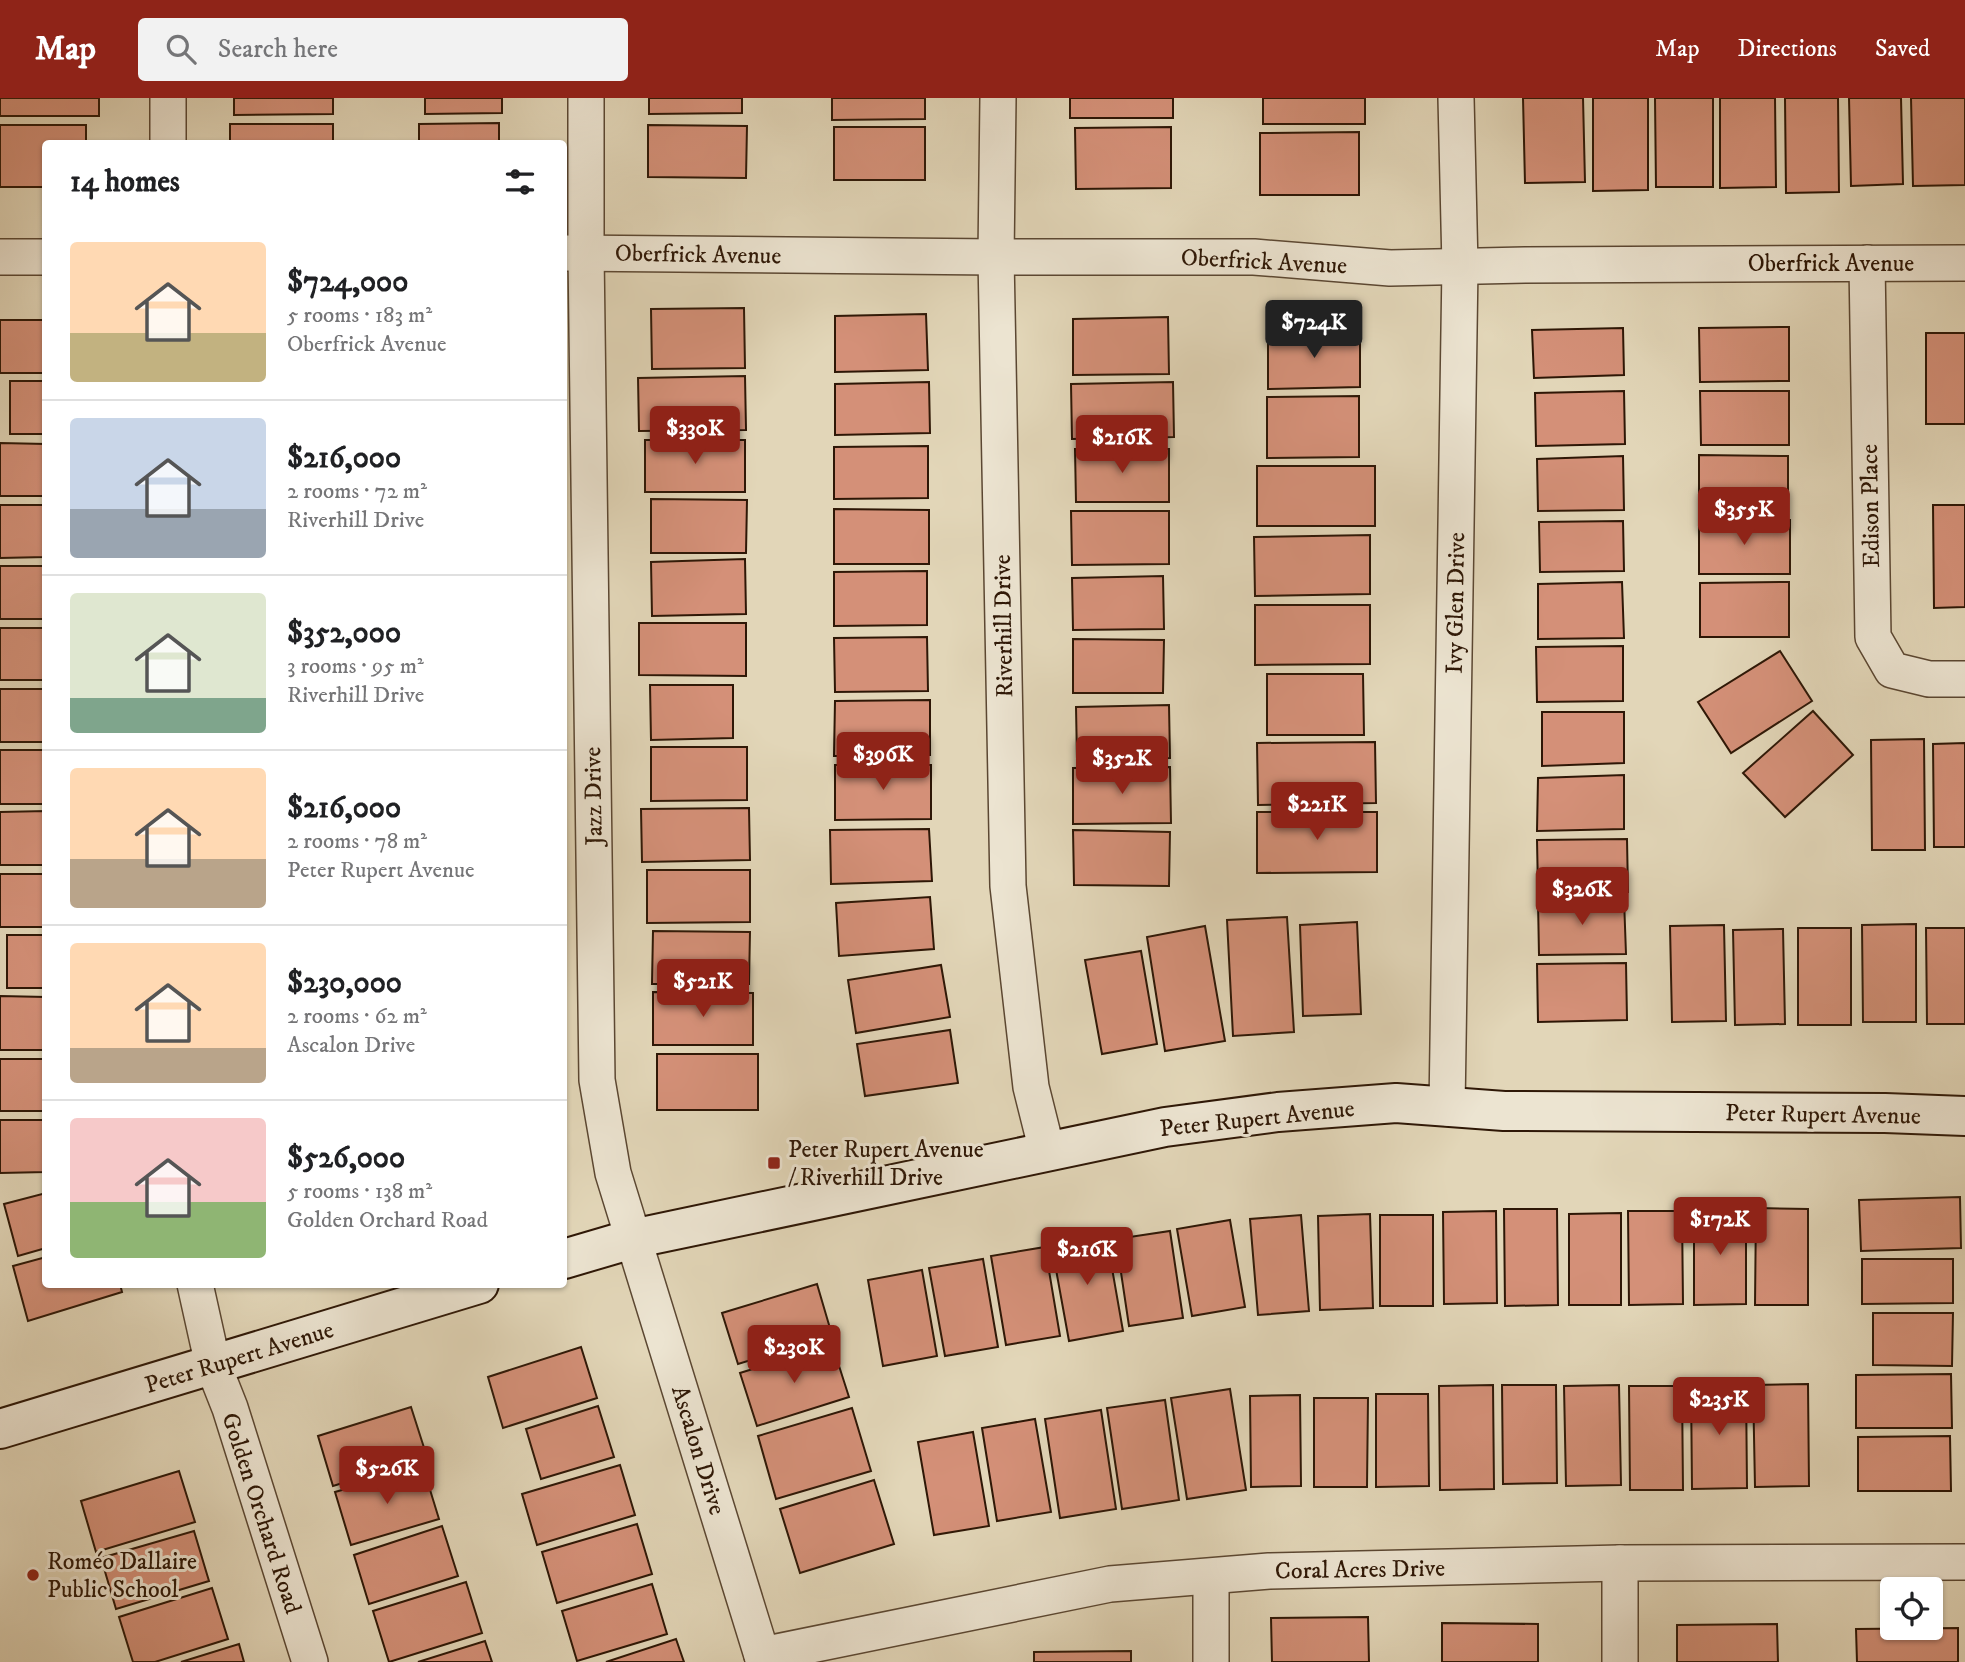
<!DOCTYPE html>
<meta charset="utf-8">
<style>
:root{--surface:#fff;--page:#f2f2f2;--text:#202124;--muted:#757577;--line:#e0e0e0;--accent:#8f2418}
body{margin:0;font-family:"IM FELL DW Pica",serif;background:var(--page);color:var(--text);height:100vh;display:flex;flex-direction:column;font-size:26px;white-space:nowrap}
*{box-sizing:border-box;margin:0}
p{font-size:23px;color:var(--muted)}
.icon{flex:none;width:38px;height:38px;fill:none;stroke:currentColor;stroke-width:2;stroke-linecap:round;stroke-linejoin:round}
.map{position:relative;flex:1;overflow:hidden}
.side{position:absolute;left:42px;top:42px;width:525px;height:1148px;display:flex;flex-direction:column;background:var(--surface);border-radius:7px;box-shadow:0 2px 5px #0004}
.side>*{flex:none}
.buttons{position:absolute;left:1880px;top:1479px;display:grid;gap:14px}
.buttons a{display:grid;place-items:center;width:63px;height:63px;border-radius:7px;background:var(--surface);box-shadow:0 2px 5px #0004;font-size:35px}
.price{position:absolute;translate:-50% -60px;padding:0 16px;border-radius:7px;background:var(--accent);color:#fff;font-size:23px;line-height:46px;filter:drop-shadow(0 2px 4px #0008)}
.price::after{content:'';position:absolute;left:50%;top:42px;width:21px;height:16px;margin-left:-10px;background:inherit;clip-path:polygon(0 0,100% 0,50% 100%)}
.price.on{background:#222;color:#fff}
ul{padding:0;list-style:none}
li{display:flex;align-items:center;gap:21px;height:175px;padding:0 28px}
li+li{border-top:2px solid var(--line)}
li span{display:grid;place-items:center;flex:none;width:196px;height:140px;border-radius:7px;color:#555}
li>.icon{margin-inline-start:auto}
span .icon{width:84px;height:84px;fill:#fffc;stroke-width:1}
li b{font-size:30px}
h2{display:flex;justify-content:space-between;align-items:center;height:84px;padding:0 28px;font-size:30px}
header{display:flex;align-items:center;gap:42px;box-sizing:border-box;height:98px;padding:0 35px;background:var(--accent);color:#fff}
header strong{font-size:33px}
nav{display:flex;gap:38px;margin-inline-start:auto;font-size:24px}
.search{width:490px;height:63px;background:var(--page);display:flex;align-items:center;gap:18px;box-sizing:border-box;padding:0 24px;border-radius:7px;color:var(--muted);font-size:26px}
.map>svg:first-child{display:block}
.building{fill:#d49078;stroke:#2e1706;stroke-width:2}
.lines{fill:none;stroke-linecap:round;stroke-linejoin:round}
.street-casing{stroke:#5b4732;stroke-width:38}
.secondary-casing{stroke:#2e1706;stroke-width:42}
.street{stroke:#ece4d1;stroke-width:35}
.secondary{stroke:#ece4d1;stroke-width:38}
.poi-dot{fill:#8f2418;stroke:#ece4d1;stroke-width:2.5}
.labels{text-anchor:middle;stroke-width:6;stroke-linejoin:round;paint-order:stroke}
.street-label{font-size:24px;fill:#2e1706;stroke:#ece4d1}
.poi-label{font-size:24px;fill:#2e1706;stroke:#ece4d1;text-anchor:start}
</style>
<header>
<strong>Map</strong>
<div class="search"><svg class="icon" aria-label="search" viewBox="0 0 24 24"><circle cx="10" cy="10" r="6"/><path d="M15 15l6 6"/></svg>Search here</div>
<nav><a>Map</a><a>Directions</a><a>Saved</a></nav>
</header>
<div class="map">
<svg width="1965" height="1564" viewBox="0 0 1965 1564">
<rect width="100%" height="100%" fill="#e2d6b8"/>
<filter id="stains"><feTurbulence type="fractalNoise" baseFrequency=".00286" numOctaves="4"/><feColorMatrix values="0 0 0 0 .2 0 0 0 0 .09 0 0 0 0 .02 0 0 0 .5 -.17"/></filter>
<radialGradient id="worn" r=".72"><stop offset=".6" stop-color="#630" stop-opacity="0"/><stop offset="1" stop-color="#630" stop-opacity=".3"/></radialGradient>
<g class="building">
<rect x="0" y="0" width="99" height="18"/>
<polygon points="234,0 333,0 333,16 234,17"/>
<polygon points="425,0 502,0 502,15 425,16"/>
<polygon points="649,0 742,0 742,15 649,16"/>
<polygon points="832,0 925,0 925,21 832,22"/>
<rect x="1070" y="0" width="103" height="20"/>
<rect x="1263" y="0" width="102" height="26"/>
<polygon points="1523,0 1583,0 1585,84 1525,85"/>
<polygon points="1593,0 1648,0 1648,92 1593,93"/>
<polygon points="1655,0 1713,0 1713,89 1656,89"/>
<polygon points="1720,0 1775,0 1776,89 1720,90"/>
<polygon points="1785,0 1838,0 1839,94 1786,95"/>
<polygon points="1849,0 1901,0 1903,86 1851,88"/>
<polygon points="1911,0 1965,0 1965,87 1913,88"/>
<polygon points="499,25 499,46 419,46 419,26"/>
<rect x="230" y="26" width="103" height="20"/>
<polygon points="0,27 86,27 86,46 46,46 46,89 0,89"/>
<polygon points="648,27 747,28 746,80 648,79"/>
<rect x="834" y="29" width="91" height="53"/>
<polygon points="1171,29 1171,90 1076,91 1075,30"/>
<polygon points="1359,34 1359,97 1260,97 1260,35"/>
<polygon points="744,210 745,270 652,271 651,211"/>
<polygon points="926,216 928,272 835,274 835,218"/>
<polygon points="1168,219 1169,276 1073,277 1073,221"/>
<rect x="0" y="222" width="46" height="53"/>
<polygon points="1789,229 1789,283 1700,284 1699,230"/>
<polygon points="1623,230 1624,277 1534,280 1532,232"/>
<polygon points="1360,232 1360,289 1268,291 1268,234"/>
<rect x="1926" y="235" width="39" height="91"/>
<polygon points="745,278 746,332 639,333 638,280"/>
<rect x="10" y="283" width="36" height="53"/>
<polygon points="929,284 930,335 835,337 835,286"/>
<polygon points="1173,284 1174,339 1072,341 1071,286"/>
<polygon points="1624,293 1625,346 1536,348 1535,295"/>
<polygon points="1700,293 1789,293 1789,347 1701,347"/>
<polygon points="1359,298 1359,359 1267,360 1267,299"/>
<rect x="645" y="342" width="100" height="52"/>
<polygon points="0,345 46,346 46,398 0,398"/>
<polygon points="928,348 928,400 834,401 834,349"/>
<polygon points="1075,351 1169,351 1169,404 1076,404"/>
<polygon points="1699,357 1788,358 1788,412 1699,411"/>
<polygon points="1623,358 1624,412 1538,413 1537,361"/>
<rect x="1257" y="368" width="118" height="60"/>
<polygon points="651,401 747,402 746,455 651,455"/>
<polygon points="0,407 46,407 46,459 0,460"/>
<polygon points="1933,407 1965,407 1965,509 1934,510"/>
<polygon points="834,411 929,412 929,466 834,466"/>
<polygon points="1071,413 1169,413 1169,466 1072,467"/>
<rect x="1699" y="422" width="91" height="54"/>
<polygon points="1623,423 1624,473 1540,474 1539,424"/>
<polygon points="1370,437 1370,496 1255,498 1254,439"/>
<polygon points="745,461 746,516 652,518 651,464"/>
<rect x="0" y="468" width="46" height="53"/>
<polygon points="927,473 927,527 834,528 834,474"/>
<polygon points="1163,478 1164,531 1073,532 1072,480"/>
<polygon points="1622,484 1624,540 1538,541 1538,486"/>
<polygon points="1789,484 1789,539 1700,539 1700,485"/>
<polygon points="1255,507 1370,507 1370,566 1255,567"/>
<polygon points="639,525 746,525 746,578 639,577"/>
<rect x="0" y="530" width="46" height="52"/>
<polygon points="927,539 928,593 835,594 834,540"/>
<polygon points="1073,541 1164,542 1163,595 1073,595"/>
<polygon points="1623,548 1623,603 1537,604 1536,549"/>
<polygon points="1780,553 1812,603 1731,655 1698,604"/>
<polygon points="1267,576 1363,576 1364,637 1267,637"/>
<polygon points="650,587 733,587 733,640 651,642"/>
<rect x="0" y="591" width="46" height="53"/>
<polygon points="930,602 930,657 834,658 835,603"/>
<polygon points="1169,607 1170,660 1077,662 1076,609"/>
<polygon points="1813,613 1853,657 1785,719 1743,675"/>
<polygon points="1542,614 1624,614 1624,665 1542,668"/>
<polygon points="1924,641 1925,752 1872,752 1871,642"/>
<polygon points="1375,644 1376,705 1258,707 1257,645"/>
<polygon points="1965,645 1965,749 1934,749 1933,646"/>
<polygon points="651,649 747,649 747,702 651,703"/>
<rect x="0" y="652" width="46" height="54"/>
<polygon points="835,667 931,667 931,721 835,722"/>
<polygon points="1170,669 1171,725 1073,726 1073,670"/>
<polygon points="1624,677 1624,731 1537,733 1538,680"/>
<polygon points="749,710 750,762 642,764 641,711"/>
<polygon points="46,713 46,767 0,767 0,714"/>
<polygon points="1257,714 1377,714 1377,774 1257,775"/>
<polygon points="929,731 932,783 831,786 830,732"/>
<polygon points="1073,732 1170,734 1169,788 1074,787"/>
<polygon points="1627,741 1628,794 1538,793 1537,742"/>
<polygon points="647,772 750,772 750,824 647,825"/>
<rect x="0" y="776" width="46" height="53"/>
<polygon points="930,799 934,851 839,858 836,805"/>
<polygon points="1624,801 1626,856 1539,857 1538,803"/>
<polygon points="1287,819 1294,934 1233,938 1227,822"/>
<polygon points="1357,824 1361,916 1303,918 1300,827"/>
<polygon points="1916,826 1916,924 1863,924 1862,827"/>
<polygon points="1724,827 1726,923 1672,924 1670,828"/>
<polygon points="1205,828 1225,943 1165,953 1147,839"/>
<rect x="1798" y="830" width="53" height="97"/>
<polygon points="1926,830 1965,830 1965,926 1927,926"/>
<polygon points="1783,831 1785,926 1735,927 1733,832"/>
<polygon points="653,833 750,834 749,886 652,886"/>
<rect x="7" y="837" width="39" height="53"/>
<polygon points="1141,853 1157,946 1102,956 1085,862"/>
<polygon points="1626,865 1627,922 1538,924 1537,866"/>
<polygon points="941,867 950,919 856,935 848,882"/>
<polygon points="653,894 753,895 753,947 653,947"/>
<polygon points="0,898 46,899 46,952 0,952"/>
<polygon points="950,932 958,985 865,998 857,946"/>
<rect x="657" y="956" width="101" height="56"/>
<rect x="0" y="961" width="46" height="52"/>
<polygon points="0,1022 46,1022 46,1074 0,1075"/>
<polygon points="46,1095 46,1150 18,1158 4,1106"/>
<polygon points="1960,1099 1961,1150 1861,1153 1859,1102"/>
<polygon points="1694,1110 1746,1111 1746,1206 1694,1207"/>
<polygon points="1756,1110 1808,1111 1808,1207 1755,1207"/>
<polygon points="1504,1111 1557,1111 1558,1207 1505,1208"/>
<polygon points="1496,1113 1497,1205 1444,1206 1443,1114"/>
<polygon points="1628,1113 1682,1113 1683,1206 1629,1207"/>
<polygon points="1621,1115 1621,1207 1569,1207 1569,1116"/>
<polygon points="1370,1116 1373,1210 1320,1212 1318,1118"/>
<polygon points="1301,1117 1309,1213 1258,1217 1250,1121"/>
<rect x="1380" y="1117" width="53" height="91"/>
<polygon points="1230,1122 1245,1209 1192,1218 1177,1131"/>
<polygon points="1170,1133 1183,1220 1129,1228 1116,1141"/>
<polygon points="1106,1136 1123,1233 1069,1243 1051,1144"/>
<polygon points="1045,1149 1060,1238 1006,1247 991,1158"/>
<polygon points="46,1159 46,1186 120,1186 122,1194 28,1223 13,1168"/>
<polygon points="983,1161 998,1249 945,1258 929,1170"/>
<polygon points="1862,1161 1953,1161 1953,1205 1862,1206"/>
<polygon points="922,1172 937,1258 883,1268 868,1182"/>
<polygon points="817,1186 832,1237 738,1266 722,1215"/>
<polygon points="1873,1215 1953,1215 1952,1268 1873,1267"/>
<polygon points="832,1246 849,1299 757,1328 740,1275"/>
<polygon points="581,1249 597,1300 503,1330 488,1279"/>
<polygon points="1951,1276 1952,1330 1856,1330 1856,1277"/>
<polygon points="1746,1286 1747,1390 1692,1391 1691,1287"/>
<polygon points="1808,1286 1809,1388 1755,1389 1753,1287"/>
<polygon points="1493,1287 1494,1391 1440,1392 1439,1288"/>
<polygon points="1502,1287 1556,1287 1557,1385 1503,1386"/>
<polygon points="1619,1287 1621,1387 1566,1388 1564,1288"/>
<polygon points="1629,1288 1682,1288 1683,1392 1630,1392"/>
<polygon points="1230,1291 1246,1392 1187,1401 1171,1300"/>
<polygon points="1376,1296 1428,1296 1429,1388 1376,1389"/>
<polygon points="1300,1297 1301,1388 1251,1389 1250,1298"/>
<polygon points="1314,1300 1368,1300 1367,1389 1314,1389"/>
<polygon points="1165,1302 1179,1402 1122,1411 1107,1310"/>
<polygon points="598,1308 614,1359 541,1381 526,1331"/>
<polygon points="411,1309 427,1359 333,1388 318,1338"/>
<polygon points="852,1310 871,1373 776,1401 758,1338"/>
<polygon points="1101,1312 1116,1411 1060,1420 1045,1321"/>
<polygon points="1035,1321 1051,1414 997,1423 982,1330"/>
<polygon points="973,1334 989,1428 934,1437 918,1344"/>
<polygon points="1950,1338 1951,1393 1858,1393 1858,1339"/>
<polygon points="620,1367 635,1417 537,1447 522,1396"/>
<polygon points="423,1369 439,1421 351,1447 335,1394"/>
<polygon points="179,1373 195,1424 96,1454 81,1403"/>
<polygon points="874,1382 894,1446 800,1475 780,1411"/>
<polygon points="637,1426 652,1476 557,1505 542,1454"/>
<polygon points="442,1428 458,1478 369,1506 354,1457"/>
<polygon points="194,1433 209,1483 116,1511 101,1460"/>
<polygon points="466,1484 482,1535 389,1564 373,1513"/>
<polygon points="652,1486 667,1536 577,1563 562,1513"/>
<polygon points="212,1490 228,1541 155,1564 133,1564 119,1519"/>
<polygon points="1368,1519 1369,1564 1272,1564 1271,1520"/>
<polygon points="1442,1525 1538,1526 1538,1564 1442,1564"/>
<polygon points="1777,1526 1778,1564 1677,1564 1677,1527"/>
<polygon points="1958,1530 1958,1564 1857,1564 1856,1531"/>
<polygon points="676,1541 684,1564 606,1564"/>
<polygon points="485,1543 492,1564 418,1564"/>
<polygon points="239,1546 244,1564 181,1564"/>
<polygon points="1131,1553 1131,1564 1034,1564 1034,1554"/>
</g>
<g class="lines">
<defs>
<g id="street">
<polyline points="168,0 168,46"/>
<polyline points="586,0 586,155 597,982 613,1075 764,1564"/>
<polyline points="998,0 996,159 1008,788 1031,989 1047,1053"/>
<polyline points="564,155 996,159 1254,159 1390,170 1525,167 1965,165"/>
<polyline points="0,159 46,159"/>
<polyline points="1867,165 1873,539 1892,572 1929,581 1965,581"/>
<polyline points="1447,1010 1460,168 1456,0"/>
<polyline points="195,1186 213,1267 230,1310 310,1564"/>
<polyline points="1620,1465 1620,1564"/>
<polyline points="1211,1479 1211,1564"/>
<polyline points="762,1557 1110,1486 1269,1473 1620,1465 1965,1464"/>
</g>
<g id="secondary">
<polyline points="564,1161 632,1141 1165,1029 1278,1014 1396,1005 1504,1013 1885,1015 1965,1018"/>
<polyline points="0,1331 479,1186"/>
</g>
</defs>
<use href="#street" class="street-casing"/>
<use href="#secondary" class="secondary-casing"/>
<use href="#street" class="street"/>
<use href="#secondary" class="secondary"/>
</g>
<g class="poi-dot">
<rect x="767" y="1058" width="14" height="14" rx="3.5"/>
<circle cx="33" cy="1477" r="7"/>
</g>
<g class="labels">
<g class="street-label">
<text transform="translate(698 156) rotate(1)" y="8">Oberfrick Avenue</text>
<text transform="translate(1264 163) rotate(3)" y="8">Oberfrick Avenue</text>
<text x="1831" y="173">Oberfrick Avenue</text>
<text transform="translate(1870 408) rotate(-91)" y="8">Edison Place</text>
<text transform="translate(1455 505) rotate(-89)" y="8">Ivy Glen Drive</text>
<text transform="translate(1003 528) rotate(-91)" y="8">Riverhill Drive</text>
<text transform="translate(593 698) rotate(-91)" y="8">Jazz Drive</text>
<text transform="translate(1823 1016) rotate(1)" y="8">Peter Rupert Avenue</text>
<text transform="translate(1257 1020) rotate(-6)" y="8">Peter Rupert Avenue</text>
<text transform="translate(239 1259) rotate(-17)" y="8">Peter Rupert Avenue</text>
<text transform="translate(699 1352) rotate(73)" y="8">Ascalon Drive</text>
<text transform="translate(262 1415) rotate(72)" y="8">Golden Orchard Road</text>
<text transform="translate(1360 1471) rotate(-1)" y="8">Coral Acres Drive</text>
</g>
<g class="poi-label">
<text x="788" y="1059">Peter Rupert Avenue<tspan x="788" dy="28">/ Riverhill Drive</tspan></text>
<text x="47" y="1471">Roméo Dallaire<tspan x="47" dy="28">Public School</tspan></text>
</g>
</g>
<rect width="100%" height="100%" filter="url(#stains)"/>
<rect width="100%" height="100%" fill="url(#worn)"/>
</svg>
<div class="buttons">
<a><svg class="icon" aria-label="locate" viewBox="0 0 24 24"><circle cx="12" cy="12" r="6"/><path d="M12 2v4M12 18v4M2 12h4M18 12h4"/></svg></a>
</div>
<b class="price on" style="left:1314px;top:262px">$724K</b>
<b class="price" style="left:695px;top:368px">$330K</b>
<b class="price" style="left:1122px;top:377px">$216K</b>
<b class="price" style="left:1744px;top:449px">$355K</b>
<b class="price" style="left:883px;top:694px">$396K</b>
<b class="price" style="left:1122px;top:698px">$352K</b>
<b class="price" style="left:1317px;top:744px">$221K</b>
<b class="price" style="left:1582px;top:829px">$326K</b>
<b class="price" style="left:703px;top:921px">$521K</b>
<b class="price" style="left:1720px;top:1159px">$172K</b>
<b class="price" style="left:1087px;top:1189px">$216K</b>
<b class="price" style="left:794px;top:1287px">$230K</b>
<b class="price" style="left:1719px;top:1339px">$235K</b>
<b class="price" style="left:387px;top:1408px">$526K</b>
<section class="side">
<h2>14 homes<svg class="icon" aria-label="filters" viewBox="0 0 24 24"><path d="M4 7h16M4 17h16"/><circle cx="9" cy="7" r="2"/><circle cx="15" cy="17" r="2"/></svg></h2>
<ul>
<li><span style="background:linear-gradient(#ffd9b3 65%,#c2b280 0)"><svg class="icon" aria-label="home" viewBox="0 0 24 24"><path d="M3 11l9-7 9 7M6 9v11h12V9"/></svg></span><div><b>$724,000</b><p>5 rooms · 183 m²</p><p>Oberfrick Avenue</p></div></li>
<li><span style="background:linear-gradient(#c9d6e8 65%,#9aa5b1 0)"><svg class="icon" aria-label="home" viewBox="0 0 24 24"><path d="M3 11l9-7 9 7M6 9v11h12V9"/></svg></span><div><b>$216,000</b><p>2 rooms · 72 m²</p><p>Riverhill Drive</p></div></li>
<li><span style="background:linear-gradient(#dfe7d0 75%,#7fa58c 0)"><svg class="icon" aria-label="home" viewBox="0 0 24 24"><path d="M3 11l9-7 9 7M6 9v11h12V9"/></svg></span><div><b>$352,000</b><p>3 rooms · 95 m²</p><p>Riverhill Drive</p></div></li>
<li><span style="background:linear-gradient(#ffd9b3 65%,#b9a48a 0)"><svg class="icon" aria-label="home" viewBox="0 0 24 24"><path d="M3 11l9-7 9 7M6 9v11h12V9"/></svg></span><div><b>$216,000</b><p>2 rooms · 78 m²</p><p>Peter Rupert Avenue</p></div></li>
<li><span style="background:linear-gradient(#ffd9b3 75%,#b9a48a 0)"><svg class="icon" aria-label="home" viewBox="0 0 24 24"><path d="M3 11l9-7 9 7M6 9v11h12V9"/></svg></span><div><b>$230,000</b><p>2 rooms · 62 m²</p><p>Ascalon Drive</p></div></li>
<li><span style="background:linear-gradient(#f6c9c9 60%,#8fb573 0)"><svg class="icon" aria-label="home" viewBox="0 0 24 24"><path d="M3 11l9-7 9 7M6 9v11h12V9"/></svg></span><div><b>$526,000</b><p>5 rooms · 138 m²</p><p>Golden Orchard Road</p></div></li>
</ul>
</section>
</div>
